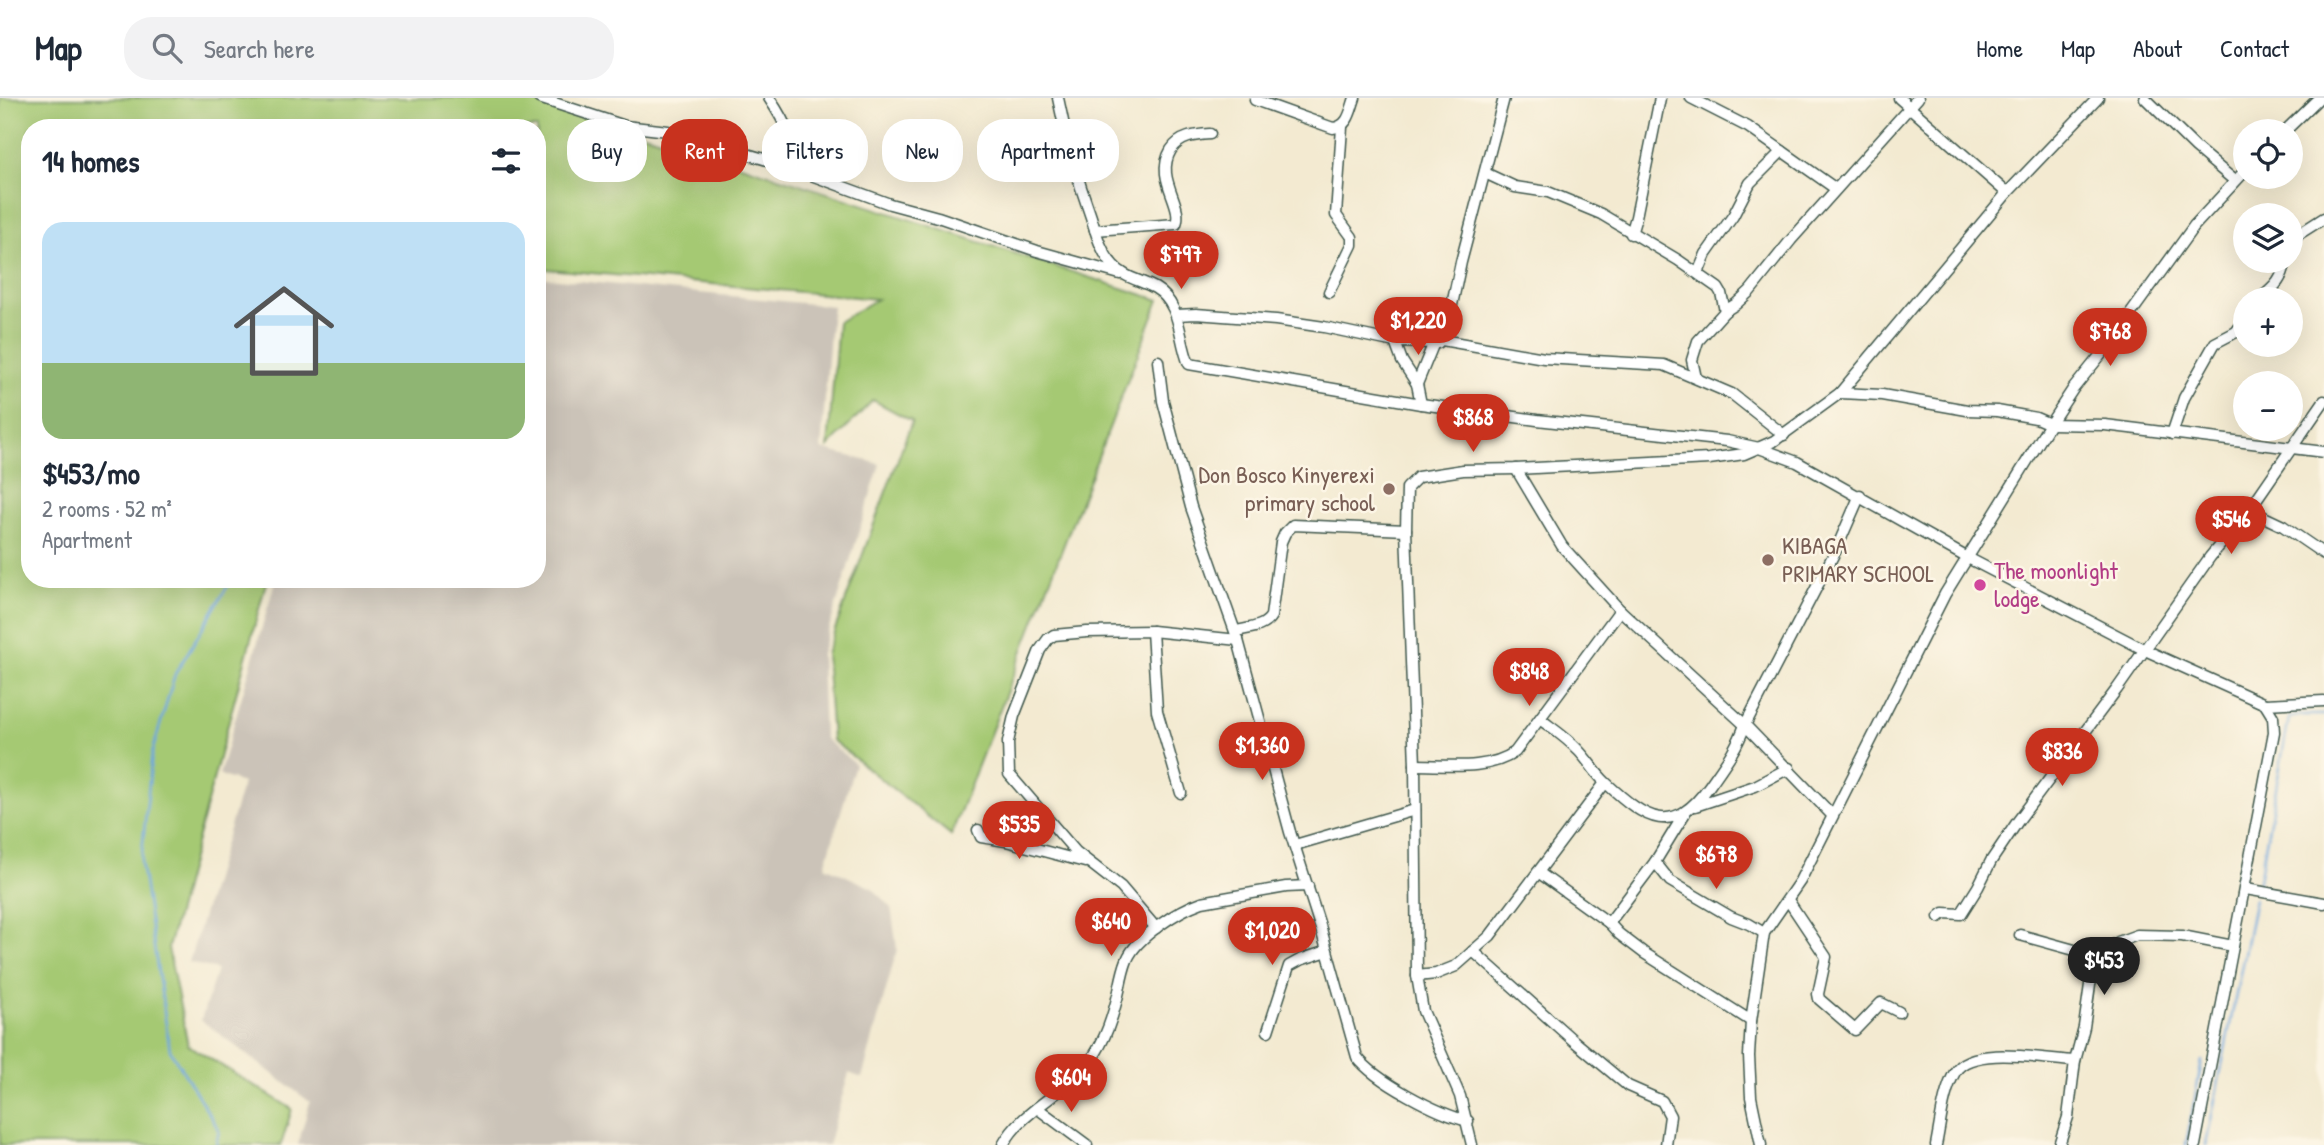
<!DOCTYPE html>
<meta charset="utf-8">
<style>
:root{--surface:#fff;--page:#f2f2f3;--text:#1f2937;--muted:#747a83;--line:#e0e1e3;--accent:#c8321e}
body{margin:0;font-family:"Patrick Hand",sans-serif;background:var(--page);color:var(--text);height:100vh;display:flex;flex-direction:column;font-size:26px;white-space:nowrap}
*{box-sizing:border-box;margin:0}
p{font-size:23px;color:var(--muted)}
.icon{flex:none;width:38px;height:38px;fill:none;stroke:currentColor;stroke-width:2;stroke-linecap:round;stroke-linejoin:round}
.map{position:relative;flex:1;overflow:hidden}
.drawer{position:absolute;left:21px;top:21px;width:525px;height:469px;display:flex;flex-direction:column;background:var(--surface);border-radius:28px;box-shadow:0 7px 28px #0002}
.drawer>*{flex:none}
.top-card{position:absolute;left:567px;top:21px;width:665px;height:63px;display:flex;gap:14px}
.controls{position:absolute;left:2233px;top:21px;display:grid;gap:14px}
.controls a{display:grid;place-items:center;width:70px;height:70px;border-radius:50%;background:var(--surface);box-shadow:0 7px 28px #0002;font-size:35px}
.price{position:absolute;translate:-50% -60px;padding:0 16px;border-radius:24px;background:var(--accent);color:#fff;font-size:23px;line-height:46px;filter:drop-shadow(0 2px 4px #0008)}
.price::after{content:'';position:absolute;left:50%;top:42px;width:21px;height:16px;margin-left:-10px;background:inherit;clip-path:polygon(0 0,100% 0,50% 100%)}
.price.active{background:#222;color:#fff}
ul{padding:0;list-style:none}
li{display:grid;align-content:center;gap:14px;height:371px;padding:0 21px}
li span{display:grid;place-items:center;height:217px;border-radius:21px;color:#555}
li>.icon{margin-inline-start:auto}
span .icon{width:126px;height:126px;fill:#fffc;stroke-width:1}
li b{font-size:30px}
h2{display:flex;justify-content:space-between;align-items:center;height:84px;padding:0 21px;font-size:30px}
.tag{padding:0 24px;border-radius:28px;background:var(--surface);box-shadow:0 7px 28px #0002;font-size:24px;line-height:63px}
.tag.active{background:var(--accent);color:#fff}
header{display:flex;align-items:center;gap:42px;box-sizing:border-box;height:98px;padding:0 35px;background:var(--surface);border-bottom:2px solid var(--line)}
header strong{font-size:33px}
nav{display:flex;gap:38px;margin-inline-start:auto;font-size:24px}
.search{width:490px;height:63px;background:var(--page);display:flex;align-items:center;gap:18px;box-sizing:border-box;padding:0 24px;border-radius:28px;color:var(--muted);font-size:26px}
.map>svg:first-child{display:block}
.industrial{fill:#cbc3b8}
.green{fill:#a5c973;stroke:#628354;stroke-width:2}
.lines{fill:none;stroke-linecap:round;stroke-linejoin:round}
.stream{stroke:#6da6dd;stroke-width:2.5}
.minor-casing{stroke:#3f574c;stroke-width:13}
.minor{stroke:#fff;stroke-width:10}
.education-dot{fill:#8d6e63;stroke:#fcf5e5;stroke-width:2.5}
.hotel-dot{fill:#d1479c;stroke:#fcf5e5;stroke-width:2.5}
.labels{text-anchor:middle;stroke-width:5;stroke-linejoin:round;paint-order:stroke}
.education-label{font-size:24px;fill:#785e54;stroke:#fcf5e5;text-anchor:end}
.hotel-label{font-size:24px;fill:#b23c85;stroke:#fcf5e5;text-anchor:start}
</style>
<header>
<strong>Map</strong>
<div class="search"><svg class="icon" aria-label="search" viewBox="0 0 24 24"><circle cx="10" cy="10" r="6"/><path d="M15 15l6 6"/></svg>Search here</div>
<nav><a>Home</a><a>Map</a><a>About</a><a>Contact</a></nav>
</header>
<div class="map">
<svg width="2324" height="1047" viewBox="0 0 2324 1047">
<rect width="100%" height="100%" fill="#fcf5e5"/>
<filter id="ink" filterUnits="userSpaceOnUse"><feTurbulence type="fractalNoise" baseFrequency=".0143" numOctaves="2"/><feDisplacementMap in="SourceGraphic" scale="14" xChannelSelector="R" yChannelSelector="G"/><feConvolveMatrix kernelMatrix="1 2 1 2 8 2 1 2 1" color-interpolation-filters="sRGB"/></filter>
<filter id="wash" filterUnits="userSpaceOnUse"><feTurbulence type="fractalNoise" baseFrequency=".00686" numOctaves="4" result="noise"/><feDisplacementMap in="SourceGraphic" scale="28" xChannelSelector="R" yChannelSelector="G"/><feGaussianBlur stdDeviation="1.57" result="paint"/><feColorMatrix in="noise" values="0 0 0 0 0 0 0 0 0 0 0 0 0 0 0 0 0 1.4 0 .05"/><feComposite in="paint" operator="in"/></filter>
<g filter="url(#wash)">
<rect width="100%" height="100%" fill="#f3ead1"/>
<polygon class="industrial" points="537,179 832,208 821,351 880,366 821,556 824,640 855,666 825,768 872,790 891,809 897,851 862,980 849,975 828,1047 298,1047 310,1004 201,922 217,872 189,864 243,685 219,677 276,481 537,481"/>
<polygon class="green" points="0,0 533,0 1159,202 951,737 832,642 826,556 912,323 873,302 828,349 838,224 877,201 537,170 537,30 30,30 30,481 267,481 168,850 188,947 292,1011 281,1047 0,1047"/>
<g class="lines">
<g class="stream">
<polyline points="2258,788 2289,620 2303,617 2324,617"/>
<polyline points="216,1047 219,1032 170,952 141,764 152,655 175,576 232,481"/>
<polyline points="2186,1047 2202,963"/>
<polyline points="2206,1047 2255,801"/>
</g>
</g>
</g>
<g filter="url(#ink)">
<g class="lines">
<defs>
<g id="minor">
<polyline points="539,0 625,28 668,33 781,66 890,106 938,119 1037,153 1120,176"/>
<path d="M769 0C784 22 797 47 798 74"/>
<path d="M1058 0C1066 41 1077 80 1091 119 1096 135 1101 154 1113 167 1124 180 1141 182 1155 190 1182 206 1178 240 1189 266L1421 306 1537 322 1727 343 1759 350 1797 364 1966 459 2145 552 2265 606 2273 619 2274 634 2195 1047"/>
<polyline points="1691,0 1748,29 1836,91"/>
<polyline points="1899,0 2007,95"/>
<polyline points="2145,0 2196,50 2235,83"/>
<path d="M1255 2 1333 30C1349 28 1350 14 1355 0"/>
<polyline points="2285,33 2319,0"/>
<polyline points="1485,75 1515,89 1548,94 1601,116 1678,162 1718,190 1721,195 1725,213"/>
<path d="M1095 132 1176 126C1184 106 1154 80 1171 52 1180 38 1195 37 1210 36"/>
<polyline points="1631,136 1636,119 1660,0"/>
<polyline points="2291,141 2324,120"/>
<polyline points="1698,175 1706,156 1733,118 1750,85 1782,53"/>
<polyline points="1329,194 1352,147 1352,139 1336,117 1342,29"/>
<path d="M2260 201C2271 192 2280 185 2284 170L2279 163"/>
<polyline points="1177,217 1196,216 1276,222 1324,229 1395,244 1438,245 1448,226 1461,164 1504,0"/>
<polyline points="1442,242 1544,260 1664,267 1732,296 1784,337"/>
<polyline points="1395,244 1402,263 1417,286"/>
<path d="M1158 263 1163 303 1191 409 1238 542 1290 734 1321 831 1357 959C1375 983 1438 1016 1468 1023"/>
<polyline points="1696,280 1692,262 1698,243 1725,213 1736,206 1750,193 1791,142 1918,0"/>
<polyline points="1840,295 1882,297 1967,312 1997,313 2036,320 2050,326 2105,327 2324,354"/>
<polyline points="1421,306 1417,286 1433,247"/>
<polyline points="2172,336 2184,300 2215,245 2236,234 2245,222"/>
<polyline points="1516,371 1562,448 1620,512 1745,627 1832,717"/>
<polyline points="2249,412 2283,428 2324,456"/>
<polyline points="1152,533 1157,613 1181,695"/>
<path d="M1236 533C1248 530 1264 530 1271 518L1281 444 1285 435 1293 427 1406 432"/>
<polyline points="2265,606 2324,603"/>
<path d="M1540 621C1553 631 1567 640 1578 652 1588 662 1595 675 1606 685 1646 722 1673 740 1710 687 1724 667 1737 650 1745 627L1836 452 1860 397"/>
<path d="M1415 667C1447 667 1488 673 1515 654L1620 512"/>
<polyline points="1695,708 1755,688 1789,670"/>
<polyline points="978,732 981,739 1006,743 1085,764"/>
<polyline points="1295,747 1415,712"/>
<polyline points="1655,764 1670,783 1731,819 1749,826 1764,835"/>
<polyline points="1538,774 1609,825 1619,836 1644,855 1751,923"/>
<polyline points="2246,791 2324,805"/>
<polyline points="1788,802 1826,859 1818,896 1819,901 1855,932 1881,905 1899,914"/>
<polyline points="1939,819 1944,815 1961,816 1978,789 1991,763 2018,723 2117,591 2210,459 2249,412 2324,303"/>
<polyline points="1609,825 1655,764 1685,715"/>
<polyline points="1156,830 1121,789 1076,754 1009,676 1008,644 1014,618 1040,552 1048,541 1054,537 1087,534 1152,533 1238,542"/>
<polyline points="2020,837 2078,853 2099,857"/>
<polyline points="1473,853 1574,943 1628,988 1662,1003 1670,1018 1666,1047"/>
<polyline points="1417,878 1436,876 1456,868 1490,838 1605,685"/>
<polyline points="1268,933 1289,868 1300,862 1327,853"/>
<polyline points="1037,1010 1087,1047"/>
<path d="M1003 1047C1023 1010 1066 996 1091 962 1106 941 1113 918 1119 893 1121 883 1123 872 1127 862 1136 839 1179 812 1202 804L1286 789 1308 788"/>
<polyline points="1472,1047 1460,998 1423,913 1417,878 1415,667 1406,432 1407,390 1418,379 1463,372 1516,371 1709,361 1744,356 1774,343 1840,295 2007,95 2098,0"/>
<polyline points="1761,1047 1751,999 1749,958 1751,923 1764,835 1800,783 1945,496 2050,326 2073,291 2103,254 2194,128 2245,73"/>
<path d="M1936 1047C1941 1023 1943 995 1955 974 1971 946 2047 962 2075 963"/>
<polyline points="2059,1047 2068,1019 2075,963 2084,929 2091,880 2099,857 2118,844 2137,837 2182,838 2233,848"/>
</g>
</defs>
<use href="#minor" class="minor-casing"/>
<use href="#minor" class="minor"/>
</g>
</g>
<g class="education-dot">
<circle cx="1389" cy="391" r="7"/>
<circle cx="1768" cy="462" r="7"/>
</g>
<circle class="hotel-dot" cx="1980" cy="487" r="7"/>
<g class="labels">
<g class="education-label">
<text x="1375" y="385">Don Bosco Kinyerexi<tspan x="1375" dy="28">primary school</tspan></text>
<text x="1782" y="456" text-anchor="start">KIBAGA<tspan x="1782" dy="28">PRIMARY SCHOOL</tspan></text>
</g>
<g class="hotel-label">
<text x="1994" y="481">The moonlight<tspan x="1994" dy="28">lodge</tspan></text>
</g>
</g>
</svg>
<div class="controls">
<a><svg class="icon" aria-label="locate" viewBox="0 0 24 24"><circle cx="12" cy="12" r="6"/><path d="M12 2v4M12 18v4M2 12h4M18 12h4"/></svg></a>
<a><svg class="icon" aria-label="layers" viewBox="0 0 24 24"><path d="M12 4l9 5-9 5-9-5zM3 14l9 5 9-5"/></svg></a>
<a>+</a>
<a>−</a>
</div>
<b class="price" style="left:1181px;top:193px">$797</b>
<b class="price" style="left:1418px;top:259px">$1,220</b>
<b class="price" style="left:2110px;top:270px">$768</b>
<b class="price" style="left:1473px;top:356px">$868</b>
<b class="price" style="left:2231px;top:458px">$546</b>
<b class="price" style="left:1529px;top:610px">$848</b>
<b class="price" style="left:1262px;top:684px">$1,360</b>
<b class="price" style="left:2062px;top:690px">$836</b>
<b class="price" style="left:1019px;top:763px">$535</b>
<b class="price" style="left:1716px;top:793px">$678</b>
<b class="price" style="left:1111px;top:860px">$640</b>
<b class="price" style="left:1272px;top:869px">$1,020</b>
<b class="price active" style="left:2104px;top:899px">$453</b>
<b class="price" style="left:1071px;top:1016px">$604</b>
<div class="top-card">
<a class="tag">Buy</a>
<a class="tag active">Rent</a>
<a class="tag">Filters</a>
<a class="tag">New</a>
<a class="tag">Apartment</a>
</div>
<section class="drawer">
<h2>14 homes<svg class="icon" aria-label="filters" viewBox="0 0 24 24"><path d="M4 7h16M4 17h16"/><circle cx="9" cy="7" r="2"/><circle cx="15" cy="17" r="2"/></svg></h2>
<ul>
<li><span style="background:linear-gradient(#bfe0f5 65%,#8fb573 0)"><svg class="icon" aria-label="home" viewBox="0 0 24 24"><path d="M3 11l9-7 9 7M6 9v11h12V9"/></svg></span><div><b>$453/mo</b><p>2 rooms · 52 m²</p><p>Apartment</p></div></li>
</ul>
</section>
</div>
